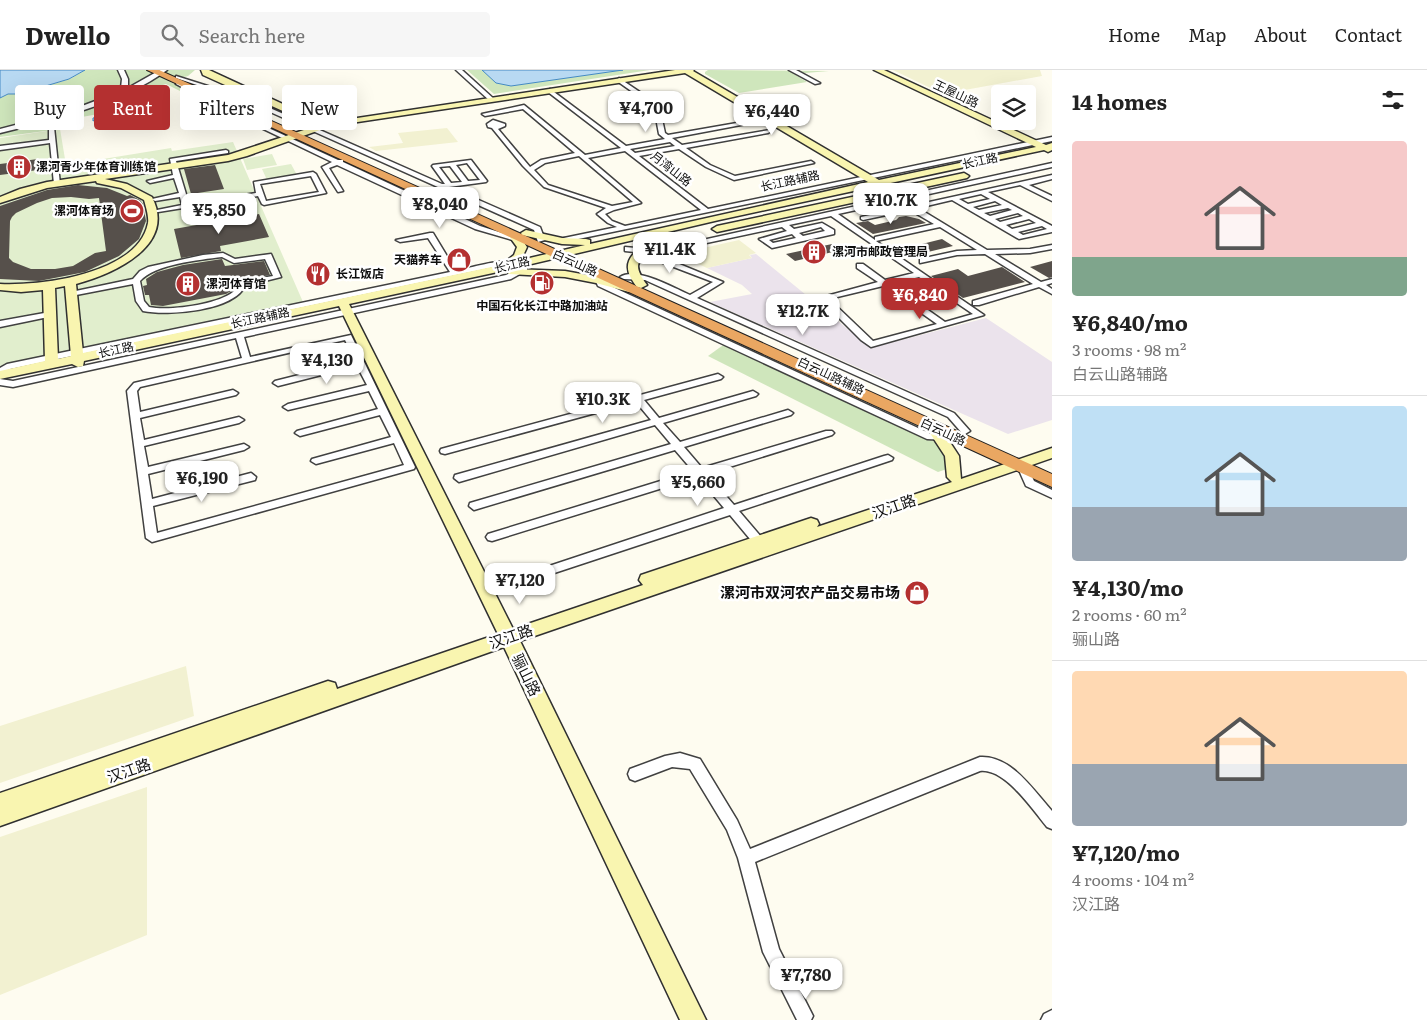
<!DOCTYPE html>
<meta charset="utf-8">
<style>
:root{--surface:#fff;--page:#f6f6f6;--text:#222;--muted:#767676;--line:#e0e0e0;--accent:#b43030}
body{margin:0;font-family:Literata,"Noto Sans SC",serif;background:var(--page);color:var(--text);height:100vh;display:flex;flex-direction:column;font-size:19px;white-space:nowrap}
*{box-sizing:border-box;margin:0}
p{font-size:16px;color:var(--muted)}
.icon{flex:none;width:28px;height:28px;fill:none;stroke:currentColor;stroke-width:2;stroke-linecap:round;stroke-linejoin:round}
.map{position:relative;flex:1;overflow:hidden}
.details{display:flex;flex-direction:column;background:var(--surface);width:375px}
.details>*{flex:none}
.banner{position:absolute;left:15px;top:15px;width:475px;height:45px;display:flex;gap:10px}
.controls{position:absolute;left:991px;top:15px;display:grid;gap:10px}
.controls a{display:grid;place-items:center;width:45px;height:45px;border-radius:5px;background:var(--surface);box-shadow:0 5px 20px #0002;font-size:25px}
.price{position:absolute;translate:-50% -42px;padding:0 11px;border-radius:10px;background:#fff;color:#222;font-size:16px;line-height:32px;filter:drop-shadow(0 1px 2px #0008)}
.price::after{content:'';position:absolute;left:50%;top:30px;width:15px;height:11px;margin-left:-8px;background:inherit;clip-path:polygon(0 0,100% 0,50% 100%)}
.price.on{background:var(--accent);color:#fff}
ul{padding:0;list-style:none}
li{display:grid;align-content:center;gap:10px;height:265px;padding:0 20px}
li+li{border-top:1px solid var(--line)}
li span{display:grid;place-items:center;height:155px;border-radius:5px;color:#555}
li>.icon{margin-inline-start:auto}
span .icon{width:90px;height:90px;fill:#fffc;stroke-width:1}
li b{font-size:21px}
h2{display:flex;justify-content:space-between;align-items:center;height:60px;padding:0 20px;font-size:21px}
.pill{padding:0 18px;border-radius:5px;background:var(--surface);box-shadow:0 5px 20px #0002;font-size:18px;line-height:45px}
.pill.on{background:var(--accent);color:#fff}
header{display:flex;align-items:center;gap:30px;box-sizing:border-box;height:70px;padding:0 25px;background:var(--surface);border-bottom:1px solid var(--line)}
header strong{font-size:24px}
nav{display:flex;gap:28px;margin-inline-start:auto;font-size:18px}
.search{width:350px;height:45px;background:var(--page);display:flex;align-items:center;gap:12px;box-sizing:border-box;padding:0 18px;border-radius:5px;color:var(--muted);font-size:19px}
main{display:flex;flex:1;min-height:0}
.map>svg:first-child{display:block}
.industrial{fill:#ebe3ec}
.farmland{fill:#f2f1d1}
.green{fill:#cfe6bc}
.pitch{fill:#e1eecd}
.water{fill:#b8d9f2;stroke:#448ac4}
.building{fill:#56504b;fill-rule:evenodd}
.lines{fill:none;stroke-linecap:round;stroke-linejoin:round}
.street-casing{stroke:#414141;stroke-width:3}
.secondary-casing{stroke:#303030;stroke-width:3}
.highway-casing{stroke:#1f1f1f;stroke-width:2}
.street{fill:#fff;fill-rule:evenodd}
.secondary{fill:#f9f5b0;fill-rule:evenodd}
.highway{fill:#eaa762;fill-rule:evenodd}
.labels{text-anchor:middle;stroke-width:5;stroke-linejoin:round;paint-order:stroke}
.far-street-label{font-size:12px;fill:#0e0e0e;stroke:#fff}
.far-poi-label{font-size:12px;font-weight:bold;fill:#0e0e0e;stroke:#fff;text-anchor:start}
.street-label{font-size:15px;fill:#0e0e0e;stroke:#fff}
.poi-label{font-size:15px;font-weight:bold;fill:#0e0e0e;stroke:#fff;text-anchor:end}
</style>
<header>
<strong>Dwello</strong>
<div class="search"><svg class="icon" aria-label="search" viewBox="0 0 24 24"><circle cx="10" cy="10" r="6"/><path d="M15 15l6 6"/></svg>Search here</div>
<nav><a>Home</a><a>Map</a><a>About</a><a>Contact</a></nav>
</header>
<main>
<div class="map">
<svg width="1052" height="950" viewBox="0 0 1052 950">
<rect width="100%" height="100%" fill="#fefcf0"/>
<polygon class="industrial" points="756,184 871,278 986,248 1052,292 1052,350 1008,364 710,232 752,224 742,215 707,198 752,188 750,185"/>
<g class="farmland">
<polygon points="893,0 1040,0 1042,6 943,24"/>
<polygon points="447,58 458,72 376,81 369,77 403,73 398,63"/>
<polygon points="739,170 756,183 749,185 752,188 707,198 677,184"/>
<polygon points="186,596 194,646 0,713 0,656"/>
<polygon points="147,717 147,865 0,925 0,767"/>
</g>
<g class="green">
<polygon points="85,0 195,0 188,6 169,11 199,28 196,29 166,14 157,17 169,23 163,25 165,26 110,42 59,51 60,59 0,67 0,28 8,24 19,24 70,9"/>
<polygon points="467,0 650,0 494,24"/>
<polygon points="708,0 829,1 794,4 807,12 739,23 705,4 705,2"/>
<polygon points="726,273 935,372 946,383 947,399 938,402 708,286"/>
</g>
<g class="pitch">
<polygon points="60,59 66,95 171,78 172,81 233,72 303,232 0,296 0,68"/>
<polygon points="272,84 277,95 247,100 243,89"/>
<polygon points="291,94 297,105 267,110 262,99"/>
</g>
<g class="water">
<polygon points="0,0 85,0 69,9 19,24 8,24 0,28"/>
<polygon points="482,0 623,0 511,16 496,13"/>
<path d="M156 37H165L158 45 135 46V51H142L132 54H144L142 56 112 59 111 55 122 53 131 45C121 46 102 45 93 51V48L115 44H136Z"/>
</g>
<g class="building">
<polygon points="38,89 38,100 0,105 0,94"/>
<polygon points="215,95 224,119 191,124 184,99"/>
<path d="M78 115 107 118 127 126 130 125 140 130 143 134 146 151 139 169 119 186 85 202 39 211 0 209V136L47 120ZM71 127 89 129 99 128 106 181 95 183 73 196 55 199H31L13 192 9 188 10 151 12 147 16 143 37 133 52 128Z"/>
<polygon points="259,144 269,167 220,176 221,181 181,188 174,159"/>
<polygon points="906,146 919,149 926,153 873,164 856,153 868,151 875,155 896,150 899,147"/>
<polygon points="942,169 953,176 907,187 894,181"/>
<polygon points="832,174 841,180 795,191 786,184"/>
<polygon points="222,189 225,196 264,191 270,205 229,213 231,221 226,224 163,236 151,235 149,225 145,225 143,216 147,215 146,209 157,202 183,195"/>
<polygon points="1052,191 1052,207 1049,208 1030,197"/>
<polygon points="1002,197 1025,212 963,228 931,206 958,199 968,206"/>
</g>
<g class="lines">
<defs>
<g id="street">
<path d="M118 0H124L128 9V18L160 0H167C123 33 53 50 0 63V59L69 41 124 20 121 18 122 9Z"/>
<polygon points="456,0 462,0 494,29 494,31 490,31"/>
<polygon points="789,0 796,0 820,13 815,14"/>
<path d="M176 6 252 30 442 114H445L432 96 433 95 471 90 487 111 486 112 449 117 540 157 545 170 538 172 534 160 248 32 176 8ZM467 93 480 110 468 111 456 95ZM450 96 462 112 451 113 439 97Z"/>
<path d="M619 8 659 35 665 63 668 65 754 50 757 52 672 68 682 75 770 60 771 61 768 63 686 78 710 95 735 106 811 91 814 93 734 110 706 97 679 79 639 86 708 139 1052 67V71L559 173V169L617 157 608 153 597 144 606 138 544 117 523 96 492 58 488 57 487 54 493 50 505 54V56L498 59 530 97 541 90 575 83 523 39 485 46 482 44 524 35 585 85 621 78 548 22 550 19 626 76 665 69 659 64 654 37 617 11ZM670 72 675 76 635 83 630 79ZM625 81 701 140 625 156 612 151 605 144 614 140 641 133 588 88ZM579 86 633 132 612 136 548 115 534 100 545 93Z"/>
<polygon points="178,11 262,55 338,90 343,90 343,92 480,156 530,172 526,174 475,159 337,95 329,98 343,121 338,122 322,97 332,92 230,43 176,14"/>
<polygon points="49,56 54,57 60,114 57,116 54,114 50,73 0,80 0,76 49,70"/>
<path d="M226 80 228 81V83L176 91 189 134 256 123 254 112 313 102 316 104 326 123 264 135 262 134 258 126 152 143V141L182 135 180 127 155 131 152 129 179 123 174 108 150 113 147 111 173 105 170 89ZM311 106 319 122 266 131 260 114Z"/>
<path d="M1052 93V97L838 144 875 170V167L934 154 910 140 863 150 861 149V147L1052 105V109L1029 115 1052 126V131L1020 115 988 122 1052 156V162L1019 169 952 130 918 138 987 180 1030 179 1052 175V179L1030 183 995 184 1041 212 1052 209V213L1046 215 1052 219V224L1039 217 979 235H973V231L1033 214 985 184 957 185 920 193V189L957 181 977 180 940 157 876 171 984 245 871 277 861 270 819 228 878 212 857 198V194H863L885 210 914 203 831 146 789 155 794 159 822 153 834 160V164L772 178 759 169 787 161 782 157 655 184 723 212 697 228 954 343 970 361 965 364 962 363 948 347 645 210 624 209 620 207C636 196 674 218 690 225L713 212 645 186V183L625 181V177L657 180ZM981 124 990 129 968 134 959 129ZM995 131 1002 135 979 140 973 137ZM1008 138 1012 140 990 146 984 143ZM1018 143 1023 146 1000 152 995 149ZM1029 149 1036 153 1012 159 1006 155ZM1042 156 1047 159 1023 165 1018 162ZM821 157 825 161 803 166 799 163ZM792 164 796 168 773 173 769 170ZM919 207 940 221 912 229 890 214ZM883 216 937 254 873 271 829 229ZM945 225 973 244 945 252 918 233Z"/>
<path d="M430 163H433L456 201C470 198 510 186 521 193L517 195 499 196 10 299 0 305V298L7 294 450 202 428 168 400 172 396 170Z"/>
<path d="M223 183 235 189 271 184 281 207 245 216C233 241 168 246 143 241L136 231 133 214 71 226 67 224 71 222 133 209 140 201 148 197 203 185ZM222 187 234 193 265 189 273 206 239 212C237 216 236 219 233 222 216 235 169 241 149 237L144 231 140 211C155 194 199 190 222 187Z"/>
<path d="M524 196H527V200L511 209 244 267 250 287 351 265 415 397 414 399 152 472 146 468 127 321 134 313 242 288 236 268 13 317 0 315V309L13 311 506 205ZM345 270 355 291 275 311 273 313 278 316 357 296 367 315 288 334 283 337 288 340 369 321 378 339 297 361 295 363 300 366 380 345 391 367 312 389 311 391 316 394 394 373 404 395 157 463 153 436 255 410 256 407 251 403 152 429 148 404 244 380 249 377 244 374 148 397 144 376 239 353 244 350 239 347 144 370 140 348 236 325 238 323 233 320 140 342 137 321 140 317Z"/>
<polygon points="594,203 600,203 604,213 931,364 946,364 951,367 946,370 927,369 598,216 593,205"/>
<polygon points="50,242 54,244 53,246 0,257 0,251"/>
<polygon points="718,304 723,307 721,309 644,330 659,348 753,321 758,324 756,326 663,353 680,372 788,340 793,343 791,345 684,377 702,398 826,361 832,361 834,363 832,365 707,404 734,435 884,386 888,385 893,388 892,390 739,441 768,475 770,478 768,481 760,481 730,445 521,514 513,514 511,511 513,508 724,438 698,407 492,471 488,470 486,467 488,464 693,401 675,380 474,440 469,436 470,433 671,374 655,355 459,412 454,408 455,405 651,350 636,332 445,384 441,383 440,381 441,379"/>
<polygon points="1023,395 1027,396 1034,411 1052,420 1052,428 1026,416 1018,398"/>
<path d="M680 683 700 689 737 750 750 779 980 687C1011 685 1033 720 1052 741V759L1047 757C1032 739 1005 698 980 701L755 792 779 879 813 946 811 950H797L763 882 738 788 727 760 690 699 672 697 635 711 630 709 628 704 630 699 665 686Z"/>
<polygon points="1052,940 1052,950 1041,950 1044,944"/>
</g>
<g id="secondary">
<path d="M201 0H209L324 53 675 0H694L693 1 879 110 1036 77 874 0H884L1046 75 1052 73V80L1048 82 1044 80 719 150 493 203 349 234 513 559 643 515 639 510 641 505 805 450 811 448 817 450 819 454 817 457 952 412 947 407 945 386 926 357 928 354H938L959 386 961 409 1052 378V388L520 571 706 950H680L504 577 0 756V723L328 611 335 613 337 619 498 564 339 236 84 291 83 296 78 297 72 294 0 309V301L45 291 43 220 21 222 0 220V214C41 216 138 204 148 153 149 147 146 137 144 130L121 118 97 113 96 111 47 118 0 133V127L20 119 47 112 228 85 316 56 203 5ZM685 3 868 112 590 174V170L586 169 562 168 526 160 521 163 522 165 562 174 585 175 521 190 527 177 518 164 514 163 509 166 517 177 514 185 501 195 83 283 76 214C113 204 177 176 152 127L127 114 105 109 228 91 247 86 331 56ZM65 216 71 286 58 289 55 218Z"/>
<polygon points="964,103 969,106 967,108 717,162 712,159 717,156"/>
<path d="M653 170 658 173C643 191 628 189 647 215L641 218 637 217C626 203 623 191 639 179 643 175 647 171 653 170Z"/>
<polygon points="513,199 565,201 598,207 633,217 635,219 629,222 596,213 565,207 509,204 507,202 509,200"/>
</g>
<polygon id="highway" points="147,0 159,0 1052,404 1052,417"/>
</defs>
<use href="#street" class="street-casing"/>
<use href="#secondary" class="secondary-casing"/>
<use href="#highway" class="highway-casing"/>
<use href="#street" class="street"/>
<use href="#secondary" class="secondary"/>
<use href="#highway" class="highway"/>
</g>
<defs>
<symbol id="building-disc" viewBox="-11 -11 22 22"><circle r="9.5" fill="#b43030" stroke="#fff"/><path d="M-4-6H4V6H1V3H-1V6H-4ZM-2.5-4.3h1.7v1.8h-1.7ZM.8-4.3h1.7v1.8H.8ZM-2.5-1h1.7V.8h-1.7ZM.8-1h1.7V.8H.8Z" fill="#fff"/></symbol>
<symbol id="stadium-disc" viewBox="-11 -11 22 22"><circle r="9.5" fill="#b43030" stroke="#fff"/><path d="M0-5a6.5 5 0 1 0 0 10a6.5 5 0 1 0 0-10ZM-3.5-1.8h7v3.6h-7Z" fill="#fff"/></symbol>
<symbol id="shop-disc" viewBox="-11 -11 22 22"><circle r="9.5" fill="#b43030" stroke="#fff"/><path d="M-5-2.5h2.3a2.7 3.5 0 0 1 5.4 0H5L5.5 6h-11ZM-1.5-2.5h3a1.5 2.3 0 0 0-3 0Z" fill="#fff"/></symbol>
<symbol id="restaurant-disc" viewBox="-11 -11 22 22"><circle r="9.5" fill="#b43030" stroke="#fff"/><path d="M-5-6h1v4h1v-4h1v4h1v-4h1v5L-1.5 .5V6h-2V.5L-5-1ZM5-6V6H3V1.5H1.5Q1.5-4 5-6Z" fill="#fff"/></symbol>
<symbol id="fuel-disc" viewBox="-11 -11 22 22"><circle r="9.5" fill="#b43030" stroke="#fff"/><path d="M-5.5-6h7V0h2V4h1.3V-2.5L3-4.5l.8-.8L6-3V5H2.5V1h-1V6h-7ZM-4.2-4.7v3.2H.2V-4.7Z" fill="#fff"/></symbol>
</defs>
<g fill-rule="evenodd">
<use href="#building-disc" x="5" y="83" width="28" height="28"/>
<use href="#stadium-disc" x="118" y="127" width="28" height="28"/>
<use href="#building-disc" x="800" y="168" width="28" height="28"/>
<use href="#shop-disc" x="445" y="176" width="28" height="28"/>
<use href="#restaurant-disc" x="304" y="190" width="28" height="28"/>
<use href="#fuel-disc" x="528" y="199" width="28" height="28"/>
<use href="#building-disc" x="174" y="200" width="28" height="28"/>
<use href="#shop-disc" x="903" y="509" width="28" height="28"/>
</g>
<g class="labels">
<g class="far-street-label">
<text transform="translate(956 24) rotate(25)" y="4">王屋山路</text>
<text transform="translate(980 91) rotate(-12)" y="4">长江路</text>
<text transform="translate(671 99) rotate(38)" y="4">月湾山路</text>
<text transform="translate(790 111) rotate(-12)" y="4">长江路辅路</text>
<text transform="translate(575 193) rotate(24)" y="4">白云山路</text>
<text transform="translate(512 195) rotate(-13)" y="4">长江路</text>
<text transform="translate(260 248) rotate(-12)" y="4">长江路辅路</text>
<text transform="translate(116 280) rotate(-12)" y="4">长江路</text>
<text transform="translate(831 306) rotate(25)" y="4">白云山路辅路</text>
<text transform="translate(943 362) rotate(25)" y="4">白云山路</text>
</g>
<g class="far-poi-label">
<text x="36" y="101">漯河青少年体育训练馆</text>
<text x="114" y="145" text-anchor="end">漯河体育场</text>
<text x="832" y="186">漯河市邮政管理局</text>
<text x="442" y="194" text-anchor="end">天猫养车</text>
<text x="336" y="208">长江饭店</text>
<text x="206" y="218">漯河体育馆</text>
<text x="542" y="240" text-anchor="middle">中国石化长江中路加油站</text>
</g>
<g class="street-label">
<text transform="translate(894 437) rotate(-19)" y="5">汉江路</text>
<text transform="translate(511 567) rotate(-19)" y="5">汉江路</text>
<text transform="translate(526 605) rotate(64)" y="5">骊山路</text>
<text transform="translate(129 701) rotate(-19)" y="5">汉江路</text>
</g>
<g class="poi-label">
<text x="900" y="528">漯河市双河农产品交易市场</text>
</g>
</g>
</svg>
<div class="controls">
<a><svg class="icon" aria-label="layers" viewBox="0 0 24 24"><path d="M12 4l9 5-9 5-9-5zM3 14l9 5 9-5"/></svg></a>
</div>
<b class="price" style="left:646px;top:63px">¥4,700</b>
<b class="price" style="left:772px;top:66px">¥6,440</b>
<b class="price" style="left:891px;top:155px">¥10.7K</b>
<b class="price" style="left:440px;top:159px">¥8,040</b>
<b class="price" style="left:219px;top:165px">¥5,850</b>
<b class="price" style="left:670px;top:204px">¥11.4K</b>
<b class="price on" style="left:920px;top:250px">¥6,840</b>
<b class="price" style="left:803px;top:266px">¥12.7K</b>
<b class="price" style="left:327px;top:315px">¥4,130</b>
<b class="price" style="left:603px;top:354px">¥10.3K</b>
<b class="price" style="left:202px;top:433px">¥6,190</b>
<b class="price" style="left:698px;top:437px">¥5,660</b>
<b class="price" style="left:520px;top:535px">¥7,120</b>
<b class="price" style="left:806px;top:930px">¥7,780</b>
<div class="banner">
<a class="pill">Buy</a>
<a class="pill on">Rent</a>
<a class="pill">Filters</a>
<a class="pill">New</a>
</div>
</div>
<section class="details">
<h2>14 homes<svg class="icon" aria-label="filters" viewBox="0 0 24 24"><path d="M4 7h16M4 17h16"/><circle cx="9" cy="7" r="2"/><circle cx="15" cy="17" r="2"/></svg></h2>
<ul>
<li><span style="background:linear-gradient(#f6c9c9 75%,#7fa58c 0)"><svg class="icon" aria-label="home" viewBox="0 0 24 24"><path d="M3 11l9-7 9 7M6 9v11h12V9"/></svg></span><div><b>¥6,840/mo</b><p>3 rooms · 98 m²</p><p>白云山路辅路</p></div></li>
<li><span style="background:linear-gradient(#bfe0f5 65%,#9aa5b1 0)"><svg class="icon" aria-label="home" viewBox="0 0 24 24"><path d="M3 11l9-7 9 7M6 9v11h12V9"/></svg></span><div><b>¥4,130/mo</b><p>2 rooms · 60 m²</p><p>骊山路</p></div></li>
<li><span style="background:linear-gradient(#ffd9b3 60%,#9aa5b1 0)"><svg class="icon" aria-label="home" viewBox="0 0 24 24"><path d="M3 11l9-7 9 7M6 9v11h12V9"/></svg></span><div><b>¥7,120/mo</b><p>4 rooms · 104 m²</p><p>汉江路</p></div></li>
</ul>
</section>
</main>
